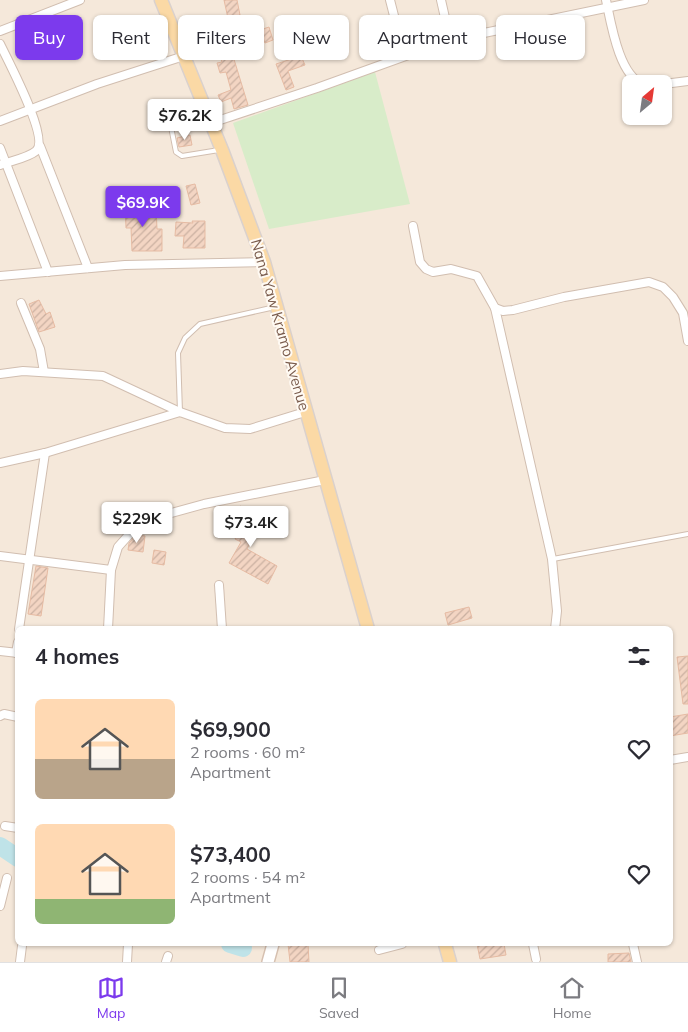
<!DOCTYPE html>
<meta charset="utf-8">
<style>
:root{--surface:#fff;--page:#f7f7f7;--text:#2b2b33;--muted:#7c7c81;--line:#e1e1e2;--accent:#7c3aed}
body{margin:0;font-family:Mulish,sans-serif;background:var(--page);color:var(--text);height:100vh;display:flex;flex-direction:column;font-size:19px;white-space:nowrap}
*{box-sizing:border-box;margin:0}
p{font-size:16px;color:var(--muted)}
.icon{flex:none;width:28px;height:28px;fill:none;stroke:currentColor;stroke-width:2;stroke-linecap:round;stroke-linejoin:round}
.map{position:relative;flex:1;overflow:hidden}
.sheet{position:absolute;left:15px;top:626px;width:658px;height:320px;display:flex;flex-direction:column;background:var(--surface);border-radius:8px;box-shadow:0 1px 4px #0004}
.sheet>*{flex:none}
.banner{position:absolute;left:15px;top:15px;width:659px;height:45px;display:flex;gap:10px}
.needle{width:32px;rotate:29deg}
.fabs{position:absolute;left:622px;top:75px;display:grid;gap:10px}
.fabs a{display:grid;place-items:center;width:50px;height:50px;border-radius:8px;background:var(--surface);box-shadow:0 1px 4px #0004;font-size:25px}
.price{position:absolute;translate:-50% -42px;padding:0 11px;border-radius:5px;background:#fff;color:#222;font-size:16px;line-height:32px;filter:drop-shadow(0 1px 2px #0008)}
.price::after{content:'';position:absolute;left:50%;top:30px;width:15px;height:11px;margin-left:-8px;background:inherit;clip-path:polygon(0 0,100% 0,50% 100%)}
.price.active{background:var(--accent);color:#fff}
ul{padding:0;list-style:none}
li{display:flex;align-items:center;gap:15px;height:125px;padding:0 20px}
li span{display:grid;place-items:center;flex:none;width:140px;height:100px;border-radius:8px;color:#555}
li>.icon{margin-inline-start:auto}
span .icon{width:60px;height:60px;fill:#fffc;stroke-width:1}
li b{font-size:21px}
h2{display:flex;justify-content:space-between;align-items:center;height:60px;padding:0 20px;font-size:21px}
.chip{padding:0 18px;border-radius:8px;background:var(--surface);box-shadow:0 1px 4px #0004;font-size:18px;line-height:45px}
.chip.active{background:var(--accent);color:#fff}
.menu{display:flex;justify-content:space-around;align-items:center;height:70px;border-top:1px solid var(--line);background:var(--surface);font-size:14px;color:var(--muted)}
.menu a{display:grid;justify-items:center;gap:2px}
.menu .active{color:var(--accent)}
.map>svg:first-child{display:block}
.residential{fill:#f5e8da;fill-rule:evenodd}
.garden{fill:#d8ecc9}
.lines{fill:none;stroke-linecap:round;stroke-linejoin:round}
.river{stroke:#bfe3e8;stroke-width:18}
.building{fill:url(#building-hatch);stroke:#e6bba3}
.lane-casing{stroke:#d1beb0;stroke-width:6}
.street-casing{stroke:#d1beb0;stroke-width:10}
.secondary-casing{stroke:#d6c0b0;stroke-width:14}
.primary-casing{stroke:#dad1cd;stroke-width:15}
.lane{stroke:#fff;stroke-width:4}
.street{stroke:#fff;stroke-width:8}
.secondary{stroke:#fff;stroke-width:11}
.primary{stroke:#fbd9a5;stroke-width:12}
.labels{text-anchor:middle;stroke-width:4;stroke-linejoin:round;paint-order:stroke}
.street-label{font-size:15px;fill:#7a5c4d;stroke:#fffaf3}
</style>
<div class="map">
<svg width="688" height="962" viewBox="0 0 688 962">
<defs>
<pattern id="building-hatch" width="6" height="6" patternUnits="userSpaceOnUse" patternTransform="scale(1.25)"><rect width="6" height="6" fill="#f3d5c3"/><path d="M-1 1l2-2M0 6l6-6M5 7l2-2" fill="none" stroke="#cab0a1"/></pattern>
</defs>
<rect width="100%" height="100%" fill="#fdf6ec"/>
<path class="residential" d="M0 0H688V962H0ZM631 84H664V116H631ZM18 629H670V944H18Z"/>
<polygon class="garden" points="375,72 410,204 269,229 233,123"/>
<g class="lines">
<g class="river">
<polyline points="0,846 18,858"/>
<polyline points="230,944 243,948"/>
</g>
</g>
<g class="building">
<polygon points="224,0 237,0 242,25 235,28 232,22 229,23"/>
<polygon points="269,27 273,40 265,43 260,30"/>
<polygon points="291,32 295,41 282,47 278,38"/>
<polygon points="229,43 248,105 234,109 231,98 221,102 218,95 231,90 226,72 220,73 217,63 222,62 217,49"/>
<polygon points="301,56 305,65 288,71 294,87 286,90 276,64"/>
<polygon points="190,135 192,145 179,147 177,138"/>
<polygon points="195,184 200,203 191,205 186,186"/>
<polygon points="125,202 134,202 134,208 156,208 157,229 162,229 162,251 132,251 131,228 126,228"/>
<polygon points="192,221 205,221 205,248 183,248 184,236 175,236 176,222 193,223"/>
<polygon points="39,300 46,314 50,312 55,327 39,332 29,304"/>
<polygon points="240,506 263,518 247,549 277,566 268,584 229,563 241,542 235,539 244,522 234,517"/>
<polygon points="136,535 145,536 143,552 128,550 129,543"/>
<polygon points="154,550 166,552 164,565 152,563"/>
<polygon points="36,566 48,568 41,616 28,614"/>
<polygon points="469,607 472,618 448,625 445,613"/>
<polygon points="688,656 688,704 683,704 677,657"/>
<polygon points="688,714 688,733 670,736 670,717"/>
<polygon points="288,944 308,944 309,962 290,962"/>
<polygon points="477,944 504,944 506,955 480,959"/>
<polygon points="629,953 631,962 608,962 608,954"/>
</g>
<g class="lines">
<defs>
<g id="lane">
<polyline points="205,113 175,123 171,127 176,152 182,156 219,150"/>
<polyline points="180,412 178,353 185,338 200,324 275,307"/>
<polyline points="553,559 688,534"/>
</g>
<g id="street">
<polyline points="390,0 404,55"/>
<polyline points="441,0 450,40"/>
<path d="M606 0C611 23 619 76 643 84"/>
<polyline points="0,31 80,0"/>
<path d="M0 44C8 61 50 139 36 151 28 158 10 161 0 165"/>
<polyline points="664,84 688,81"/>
<polyline points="0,121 97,84 184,56"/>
<polyline points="211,123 317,88 450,40 644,0"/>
<polyline points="40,146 88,268"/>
<polyline points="0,148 48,272"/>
<polyline points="413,226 420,262 426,269 433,272 451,269 477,276 495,308 503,311 513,310 564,297 649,282 663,287 673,297 683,313 688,341"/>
<polyline points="0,276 125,265 264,262"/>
<polyline points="21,303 40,349 44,372"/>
<polyline points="495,308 552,559 557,611 555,629"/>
<polyline points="0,374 23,371 103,376 180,412"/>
<polyline points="0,463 45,453 180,412 225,428 250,429 305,412"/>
<polyline points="0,556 111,570"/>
<polyline points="219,585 222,629"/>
<polyline points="19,629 45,453"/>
<polyline points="108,629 111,570 118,547 134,529 157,517 204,504 325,480"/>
<polyline points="0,651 18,653"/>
<polyline points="16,653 18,642"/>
<polyline points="0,716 4,714 18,717"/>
<polyline points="670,760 688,757"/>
<polyline points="5,826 18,828"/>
<polyline points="0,906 7,878"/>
<polyline points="533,944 536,959"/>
<polyline points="633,944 637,962"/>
<polyline points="379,950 402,944"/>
<polyline points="20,962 22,946"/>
<polyline points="127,962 128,944"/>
<polyline points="166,962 168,956"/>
</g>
<polyline id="secondary" points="268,962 273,944"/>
<g id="primary">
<polyline points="161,0 222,150 264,262 368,629"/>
<polyline points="445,944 450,962"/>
</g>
</defs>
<use href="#lane" class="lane-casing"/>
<use href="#street" class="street-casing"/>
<use href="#secondary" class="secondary-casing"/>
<use href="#primary" class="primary-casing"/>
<use href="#lane" class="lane"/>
<use href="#street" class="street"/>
<use href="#secondary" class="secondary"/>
<use href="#primary" class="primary"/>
</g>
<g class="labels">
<g class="street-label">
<text transform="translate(280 325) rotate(74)" y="5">Nana Yaw Kramo Avenue</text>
</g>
</g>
</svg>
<div class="fabs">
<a><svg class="needle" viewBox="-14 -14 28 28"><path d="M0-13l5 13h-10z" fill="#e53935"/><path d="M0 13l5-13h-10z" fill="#7c7c81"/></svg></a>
</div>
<b class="price" style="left:185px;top:141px">$76.2K</b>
<b class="price active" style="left:143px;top:228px">$69.9K</b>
<b class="price" style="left:137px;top:544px">$229K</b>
<b class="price" style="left:251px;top:548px">$73.4K</b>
<div class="banner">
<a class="chip active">Buy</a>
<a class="chip">Rent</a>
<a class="chip">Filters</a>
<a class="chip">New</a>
<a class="chip">Apartment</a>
<a class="chip">House</a>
</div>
<section class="sheet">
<h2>4 homes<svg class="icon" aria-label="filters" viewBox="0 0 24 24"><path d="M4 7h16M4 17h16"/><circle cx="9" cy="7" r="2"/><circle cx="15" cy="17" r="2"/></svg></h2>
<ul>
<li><span style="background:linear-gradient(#ffd9b3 60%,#b9a48a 0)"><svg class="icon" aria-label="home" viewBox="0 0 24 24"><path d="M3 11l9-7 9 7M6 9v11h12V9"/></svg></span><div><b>$69,900</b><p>2 rooms · 60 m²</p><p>Apartment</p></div><svg class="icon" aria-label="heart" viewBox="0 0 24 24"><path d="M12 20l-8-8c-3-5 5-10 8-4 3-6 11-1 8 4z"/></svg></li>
<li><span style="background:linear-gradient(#ffd9b3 75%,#8fb573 0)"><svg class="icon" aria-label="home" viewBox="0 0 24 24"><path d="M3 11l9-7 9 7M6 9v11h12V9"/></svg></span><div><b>$73,400</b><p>2 rooms · 54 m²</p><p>Apartment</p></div><svg class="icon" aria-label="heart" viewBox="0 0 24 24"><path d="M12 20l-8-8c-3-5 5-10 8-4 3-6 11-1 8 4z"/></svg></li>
</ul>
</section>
</div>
<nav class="menu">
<a class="active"><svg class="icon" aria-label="map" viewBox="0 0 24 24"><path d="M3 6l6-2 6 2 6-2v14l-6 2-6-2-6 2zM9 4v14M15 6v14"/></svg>Map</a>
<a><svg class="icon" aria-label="saved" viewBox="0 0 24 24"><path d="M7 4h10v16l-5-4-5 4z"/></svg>Saved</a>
<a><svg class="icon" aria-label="home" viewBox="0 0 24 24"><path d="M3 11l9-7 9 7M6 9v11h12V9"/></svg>Home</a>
</nav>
